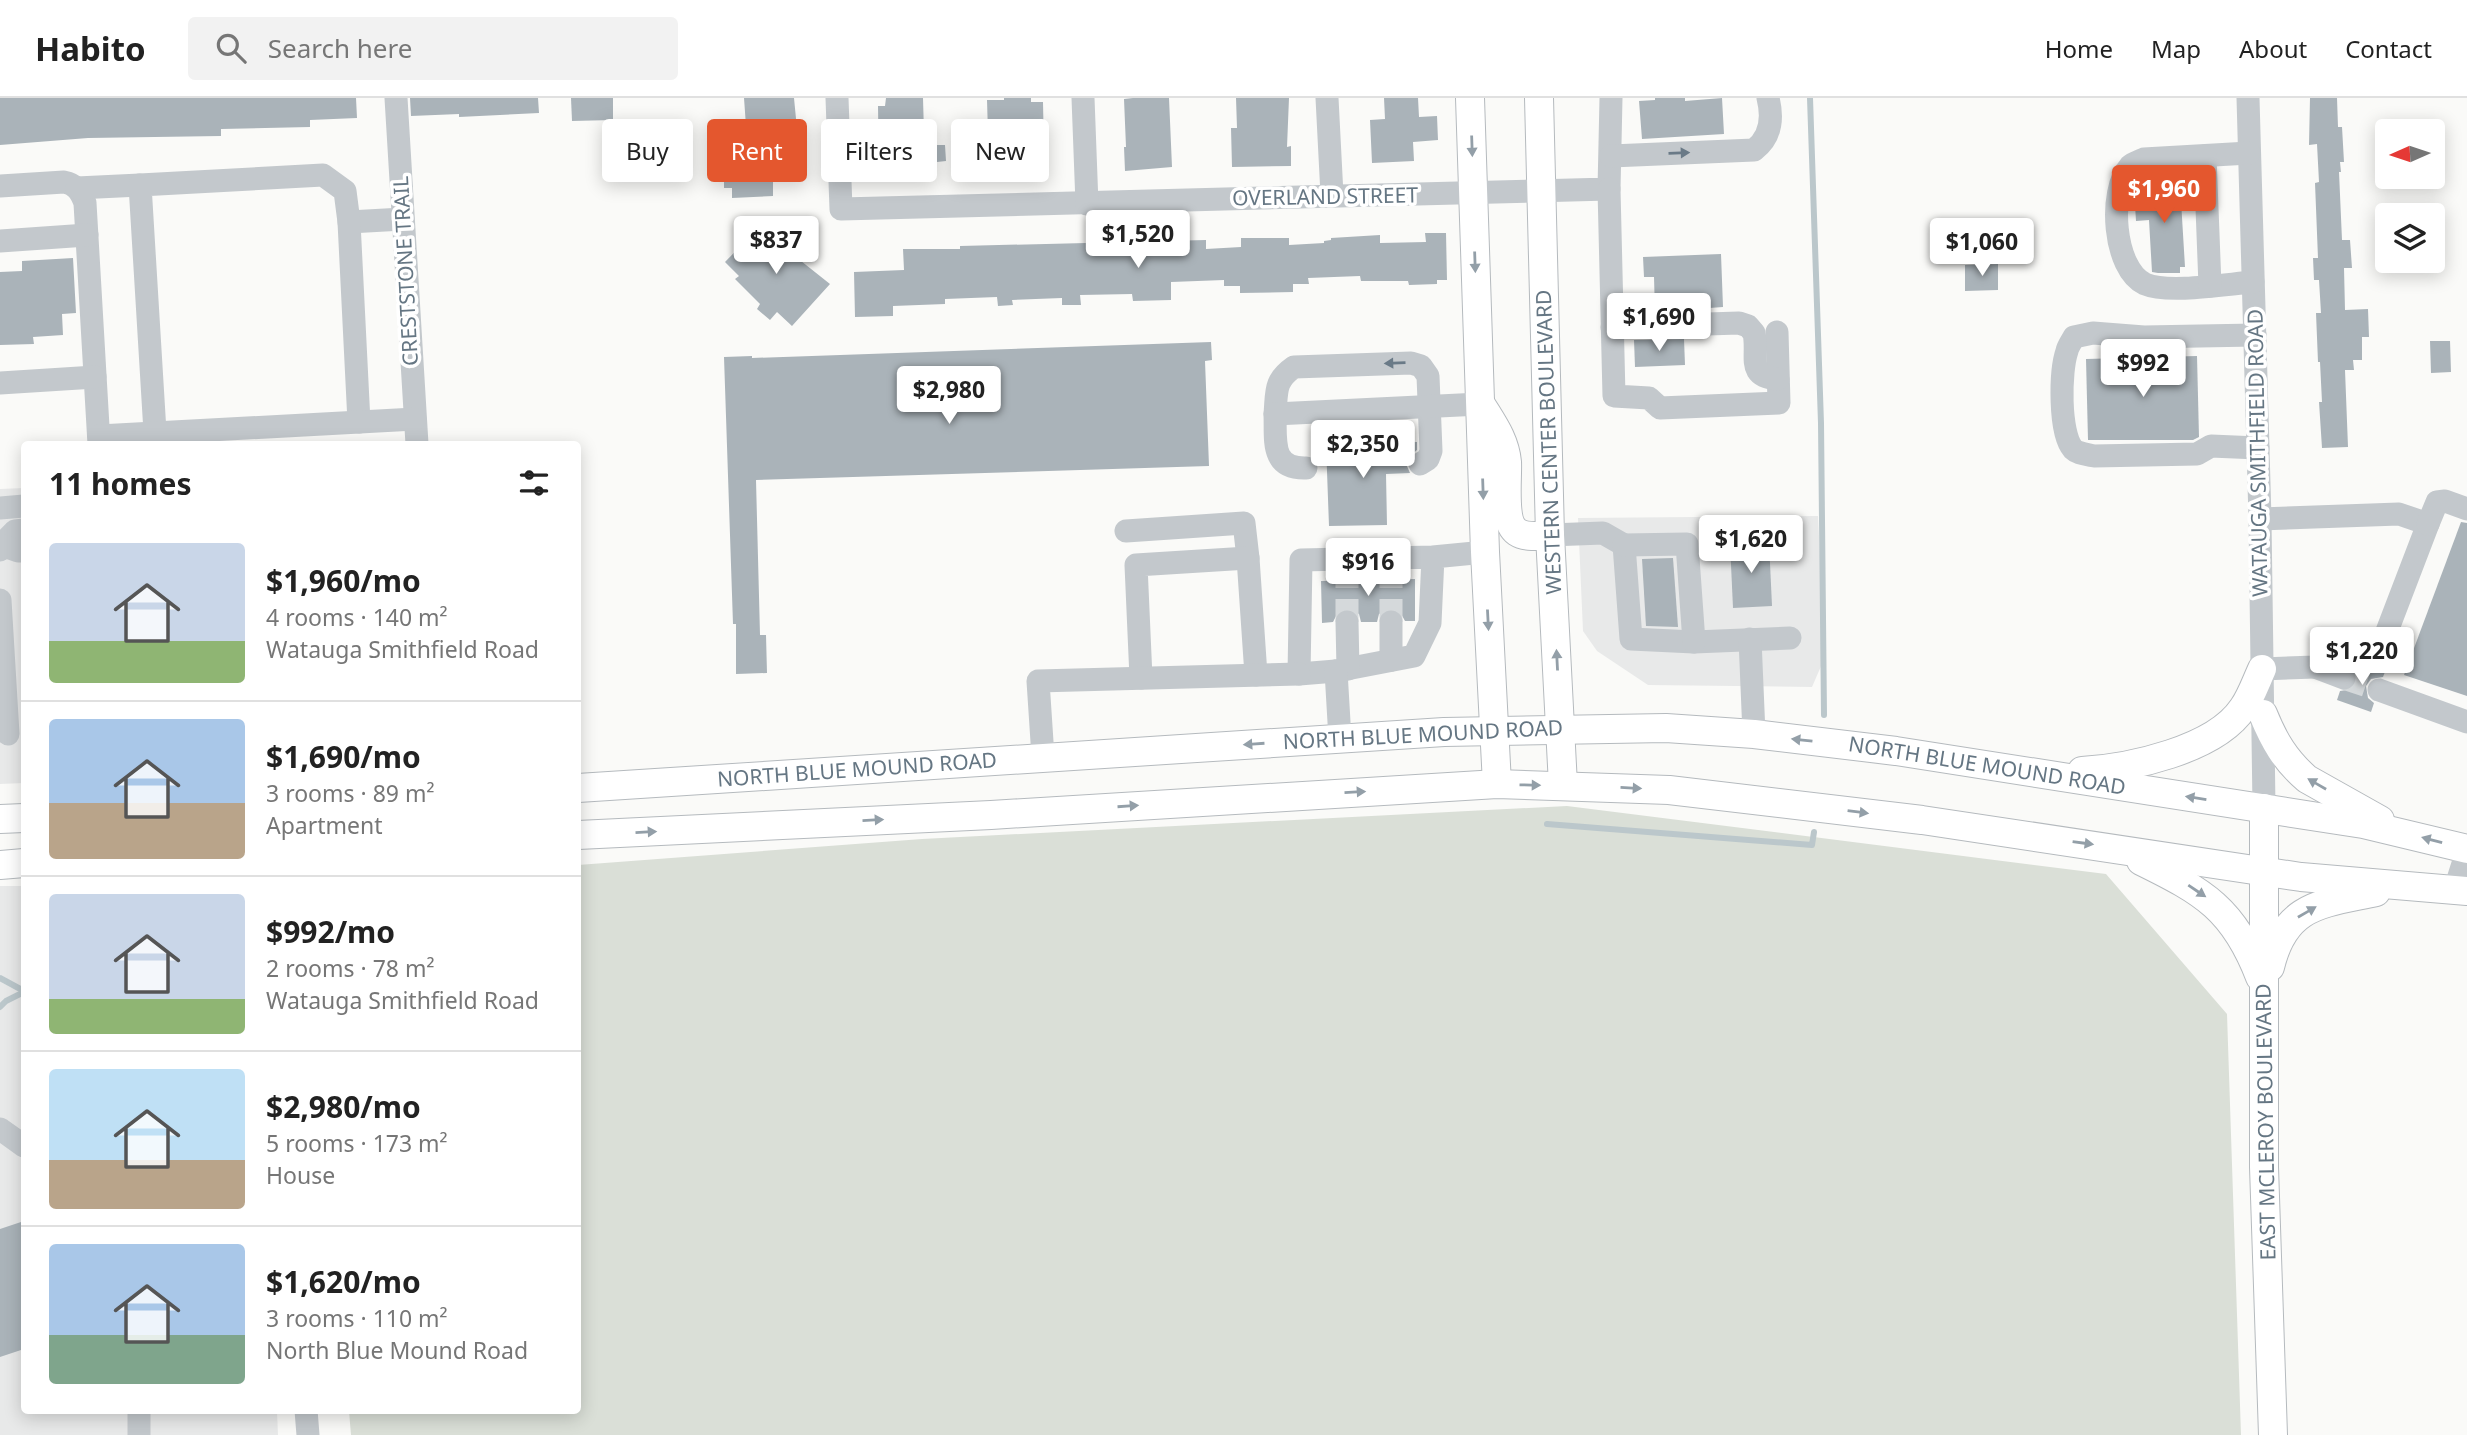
<!DOCTYPE html>
<meta charset="utf-8">
<style>
:root{--surface:#fff;--page:#f2f2f2;--text:#222;--muted:#767676;--line:#e0e0e0;--accent:#e4572e}
body{margin:0;font-family:"Noto Sans",sans-serif;background:var(--page);color:var(--text);height:100vh;display:flex;flex-direction:column;font-size:26px;white-space:nowrap}
*{box-sizing:border-box;margin:0}
p{font-size:23px;color:var(--muted)}
.icon{flex:none;width:38px;height:38px;fill:none;stroke:currentColor;stroke-width:2;stroke-linecap:round;stroke-linejoin:round}
.map{position:relative;flex:1;overflow:hidden}
.side{position:absolute;left:21px;top:343px;width:560px;height:973px;display:flex;flex-direction:column;background:var(--surface);border-radius:7px;box-shadow:0 4px 18px #0003}
.side>*{flex:none}
.guide{position:absolute;left:602px;top:21px;width:665px;height:63px;display:flex;gap:14px}
.needle{width:46px;rotate:267deg}
.fabs{position:absolute;left:2375px;top:21px;display:grid;gap:14px}
.fabs a{display:grid;place-items:center;width:70px;height:70px;border-radius:7px;background:var(--surface);box-shadow:0 4px 18px #0003;font-size:35px}
.price{position:absolute;translate:-50% -60px;padding:0 16px;border-radius:7px;background:#fff;color:#222;font-size:23px;line-height:46px;filter:drop-shadow(0 2px 4px #0008)}
.price::after{content:'';position:absolute;left:50%;top:42px;width:21px;height:16px;margin-left:-10px;background:inherit;clip-path:polygon(0 0,100% 0,50% 100%)}
.price.selected{background:var(--accent);color:#fff}
ul{padding:0;list-style:none}
li{display:flex;align-items:center;gap:21px;height:175px;padding:0 28px}
li+li{border-top:2px solid var(--line)}
li span{display:grid;place-items:center;flex:none;width:196px;height:140px;border-radius:7px;color:#555}
li>.icon{margin-inline-start:auto}
span .icon{width:84px;height:84px;fill:#fffc;stroke-width:1}
li b{font-size:30px}
h2{display:flex;justify-content:space-between;align-items:center;height:84px;padding:0 28px;font-size:30px}
.chip{padding:0 24px;border-radius:7px;background:var(--surface);box-shadow:0 4px 18px #0003;font-size:24px;line-height:63px}
.chip.selected{background:var(--accent);color:#fff}
header{display:flex;align-items:center;gap:42px;box-sizing:border-box;height:98px;padding:0 35px;background:var(--surface);border-bottom:2px solid var(--line)}
header strong{font-size:33px}
nav{display:flex;gap:38px;margin-inline-start:auto;font-size:24px}
.search{width:490px;height:63px;background:var(--page);display:flex;align-items:center;gap:18px;box-sizing:border-box;padding:0 24px;border-radius:7px;color:var(--muted);font-size:26px}
.map>svg:first-child{display:block}
.built{fill:#e8e9e9}
.green{fill:#dadfd7}
.lines{fill:none;stroke-linecap:round;stroke-linejoin:round}
.stream{stroke:#bbc7cb;stroke-width:6}
.building{fill:#aab3b9}
.minor-tunnel{stroke:#d5d9db;stroke-width:23;stroke-dasharray:23 11;stroke-linecap:butt}
.major-casing{stroke:#b5babe;stroke-width:30}
.minor{stroke:#c3c8cc;stroke-width:23}
.major{stroke:#fff;stroke-width:28}
.oneway{fill:#939fa8}
.oneway2{fill:#6a7a87}
.labels{text-anchor:middle;stroke-width:7;stroke-linejoin:round;paint-order:stroke}
.street-label{font-size:21px;fill:#657683;stroke:#fff}
</style>
<header>
<strong>Habito</strong>
<div class="search"><svg class="icon" aria-label="search" viewBox="0 0 24 24"><circle cx="10" cy="10" r="6"/><path d="M15 15l6 6"/></svg>Search here</div>
<nav><a>Home</a><a>Map</a><a>About</a><a>Contact</a></nav>
</header>
<div class="map">
<svg width="2467" height="1337" viewBox="0 0 2467 1337">
<rect width="100%" height="100%" fill="#fafaf8"/>
<g class="built">
<polygon points="24,390 24,685 0,686 0,391"/>
<polygon points="1818,418 1825,559 1812,589 1648,587 1597,553 1583,533 1578,420"/>
<polygon points="0,788 24,788 24,1312 277,1313 278,1337 0,1337"/>
</g>
<polygon class="green" points="1567,708 2106,776 2227,916 2241,1337 351,1337 349,1313 578,1312 578,767 922,741"/>
<g class="lines">
<g class="stream">
<polyline points="1810,0 1821,325 1824,617"/>
<polyline points="1547,726 1812,747 1814,734"/>
<polyline points="0,880 24,893"/>
<polyline points="0,909 6,903 24,894"/>
</g>
</g>
<g class="building">
<polygon points="0,0 356,0 357,20 310,22 310,29 221,31 221,38 88,40 0,47"/>
<polygon points="410,0 538,0 539,15 459,19 459,16 411,18"/>
<polygon points="571,0 613,0 613,22 572,23"/>
<polygon points="744,0 794,0 797,31 784,32 785,79 773,79 773,98 732,100 732,90 724,90 724,69 731,69 730,60 767,59 740,33 746,28"/>
<polygon points="886,0 923,0 924,35 936,35 936,47 945,47 946,63 937,64 937,73 879,77 878,8 885,8"/>
<polygon points="1004,0 1031,0 1031,4 1043,4 1044,54 1041,54 1041,72 975,74 975,55 984,55 984,35 988,35 987,2 1004,2"/>
<polygon points="1133,0 1169,0 1172,69 1125,73 1124,49 1126,49 1124,1"/>
<polygon points="1236,0 1289,0 1287,49 1291,48 1291,68 1232,69 1231,30 1237,30"/>
<polygon points="1384,0 1418,0 1419,19 1437,18 1438,42 1413,44 1414,63 1372,65 1370,22 1385,21"/>
<polygon points="1655,0 1685,0 1685,3 1722,0 1724,36 1642,41 1639,3 1655,2"/>
<polygon points="2310,0 2337,0 2338,29 2342,29 2344,64 2340,64 2341,74 2339,74 2342,142 2350,142 2352,170 2344,170 2345,212 2368,211 2369,239 2362,239 2362,262 2353,262 2354,272 2345,272 2348,349 2322,350 2319,304 2322,304 2320,264 2318,264 2316,215 2321,215 2319,182 2314,182 2313,160 2318,160 2315,85 2319,84 2317,46 2309,47"/>
<polygon points="2174,80 2175,87 2180,86 2185,169 2180,169 2180,175 2158,175 2152,174 2149,122 2136,123 2135,107 2148,106 2147,82"/>
<polygon points="765,123 801,163 830,186 792,228 777,214 770,222 757,211 760,206 735,181 739,178 725,164"/>
<polygon points="1425,135 1446,135 1447,182 1437,182 1437,186 1409,187 1408,183 1361,183 1360,178 1308,180 1309,186 1293,186 1293,194 1240,195 1240,188 1224,188 1224,182 1171,184 1171,202 1133,203 1132,196 1080,197 1081,207 1062,207 1062,200 1012,202 1013,207 998,208 997,199 945,201 945,206 893,208 893,218 855,219 854,174 904,172 903,151 960,151 960,148 1206,142 1206,151 1241,149 1241,140 1289,140 1289,147 1324,145 1324,143 1331,142 1331,140 1380,137 1380,145 1426,144"/>
<polygon points="1721,156 1723,209 1655,214 1654,179 1644,179 1643,159"/>
<polygon points="73,160 76,215 62,216 63,237 33,239 34,246 0,247 0,174 22,173 22,163"/>
<polygon points="1998,166 1998,192 1965,193 1965,167"/>
<polygon points="1684,241 1685,267 1635,269 1634,242"/>
<polygon points="2430,243 2450,243 2451,274 2431,275"/>
<polygon points="1211,244 1212,262 1205,263 1209,368 756,382 760,537 766,537 767,575 736,576 736,526 733,526 724,259 752,258 752,260"/>
<polygon points="2197,258 2199,339 2193,342 2088,342 2086,261"/>
<polygon points="1417,344 1417,352 1408,359 1406,366 1410,375 1386,376 1387,427 1329,428 1326,346"/>
<polygon points="2461,424 2467,425 2467,598 2404,577"/>
<polygon points="1769,444 1772,508 1733,510 1730,445"/>
<polygon points="1673,460 1678,529 1646,528 1642,461"/>
<polygon points="1415,481 1415,523 1405,523 1399,512 1390,510 1379,516 1377,524 1361,524 1359,516 1347,510 1339,512 1333,524 1322,525 1321,483"/>
<polygon points="2365,564 2386,571 2383,579 2371,581 2366,588 2368,600 2374,605 2371,614 2337,602 2340,593 2352,591 2357,586 2358,577 2352,569"/>
<polygon points="24,1123 24,1251 0,1259 0,1131"/>
</g>
<g class="lines">
<g class="minor-tunnel">
<polyline points="1347,524 1347,482"/>
<polyline points="1391,524 1391,482"/>
<polyline points="2344,580 2379,592"/>
</g>
<defs>
<g id="major">
<polyline points="1470,0 1485,454 1497,686"/>
<polyline points="1539,0 1550,437 1563,687"/>
<path d="M1482 308C1493 326 1505 342 1507 364 1508 380 1502 424 1517 434 1526 440 1540 438 1550 437"/>
<path d="M2263 616C2274 643 2285 662 2307 681L2380 722"/>
<path d="M2082 673C2130 670 2215 652 2243 610 2251 599 2256 584 2262 571"/>
<polyline points="578,690 1444,634 1666,630 1754,636 1896,653 2363,726 2467,751"/>
<polyline points="2264,710 2264,1069 2273,1337"/>
<polyline points="0,721 24,720"/>
<polyline points="578,737 991,717 1497,686 1669,692 1922,722 2301,779 2467,793"/>
<path d="M2141 763C2204 794 2234 811 2260 879"/>
<polyline points="0,767 24,765"/>
<path d="M2270 869C2285 806 2321 806 2376 794"/>
</g>
</defs>
<use href="#major" class="major-casing"/>
<g class="minor">
<polyline points="396,0 417,346"/>
<polyline points="837,0 841,111 1609,91 1611,0"/>
<polyline points="1083,0 1087,106"/>
<polyline points="1327,0 1332,97"/>
<polyline points="2248,0 2260,421 2264,710"/>
<path d="M2249 55 2144 61C2140 63 2133 65 2130 68 2108 93 2113 171 2145 186 2168 196 2227 186 2253 184"/>
<path d="M1611 58 1754 52C1771 39 1773 20 1768 0"/>
<polyline points="2205,58 2210,188"/>
<path d="M0 88 64 84C76 86 81 94 85 105L99 346"/>
<polyline points="77,90 140,87"/>
<polyline points="1609,91 1614,298 1649,300 1660,310 1779,305 1777,234"/>
<polyline points="349,124 403,121"/>
<polyline points="0,143 87,137"/>
<path d="M1612 229 1739 225 1748 228 1754 235C1759 258 1745 279 1778 281"/>
<path d="M2255 237 2144 239 2093 235 2074 239C2072 243 2068 248 2067 253 2060 273 2059 335 2073 351 2078 356 2087 356 2094 358L2197 356 2211 348 2258 350"/>
<polyline points="0,285 95,279"/>
<path d="M1275 316C1277 293 1274 283 1294 269L1411 265 1421 268 1428 278 1431 353 1428 361 1420 366"/>
<polyline points="155,334 140,87 323,77 345,93 349,124 359,324"/>
<polyline points="99,338 415,321"/>
<path d="M1306 370C1270 371 1276 342 1275 316L1480 306"/>
<polyline points="0,410 24,408"/>
<polyline points="2260,421 2399,416 2428,426 2384,541 2315,569 2262,571"/>
<polyline points="2428,426 2437,404 2445,403 2467,411"/>
<polyline points="1126,433 1244,425 1248,460"/>
<polyline points="1550,437 1603,435 1624,447 1631,541 1694,544 1790,540"/>
<polyline points="1,447 15,433 24,432"/>
<polyline points="1624,447 1687,446 1694,544"/>
<polyline points="0,452 1,447 18,453 24,453"/>
<polyline points="1433,459 1301,462 1299,576 1336,573 1414,558 1430,525 1433,459 1485,454"/>
<polyline points="0,502 8,636"/>
<polyline points="1347,524 1348,571"/>
<polyline points="1391,524 1391,562"/>
<polyline points="1750,541 1754,636"/>
<polyline points="2315,569 2344,580"/>
<polyline points="1336,573 1340,641"/>
<polyline points="1141,580 1136,467 1248,460 1256,577"/>
<polyline points="2379,592 2467,624"/>
<polyline points="1043,659 1038,583 1299,576"/>
<polyline points="2455,791 2467,753"/>
<polyline points="0,1031 24,1048"/>
<polyline points="306,1312 308,1337"/>
<polyline points="139,1337 139,1312"/>
</g>
<use href="#major" class="major"/>
</g>
<defs><path id="oneway-solid" d="M-6-.8H1V-3.2L6.5 0L1 3.2V.8H-6Z" transform="scale(1.75)"/></defs>
<g class="oneway">
<use href="#oneway-solid" transform="translate(1472 48) rotate(88)"/>
<use href="#oneway-solid" transform="translate(1475 164) rotate(88)"/>
<use href="#oneway-solid" transform="translate(1483 391) rotate(88)"/>
<use href="#oneway-solid" transform="translate(1488 522) rotate(87)"/>
<use href="#oneway-solid" transform="translate(1557 562) rotate(-93)"/>
<use href="#oneway-solid" transform="translate(1802 642) rotate(-174)"/>
<use href="#oneway-solid" transform="translate(1254 646) rotate(176)"/>
<use href="#oneway-solid" transform="translate(2317 686) rotate(-150)"/>
<use href="#oneway-solid" transform="translate(1530 687) rotate(1)"/>
<use href="#oneway-solid" transform="translate(1631 690) rotate(3)"/>
<use href="#oneway-solid" transform="translate(1355 694) rotate(-3)"/>
<use href="#oneway-solid" transform="translate(2196 700) rotate(-171)"/>
<use href="#oneway-solid" transform="translate(1128 708) rotate(-4)"/>
<use href="#oneway-solid" transform="translate(1858 714) rotate(7)"/>
<use href="#oneway-solid" transform="translate(873 722) rotate(-3)"/>
<use href="#oneway-solid" transform="translate(646 734) rotate(-3)"/>
<use href="#oneway-solid" transform="translate(2432 742) rotate(-165)"/>
<use href="#oneway-solid" transform="translate(2083 745) rotate(8)"/>
<use href="#oneway-solid" transform="translate(2197 793) rotate(34)"/>
<use href="#oneway-solid" transform="translate(2307 814) rotate(-30)"/>
</g>
<g class="oneway2">
<use href="#oneway-solid" transform="translate(1679 55) rotate(-2)"/>
<use href="#oneway-solid" transform="translate(1395 265) rotate(178)"/>
</g>
<g class="labels">
<g class="street-label">
<text transform="translate(1325 99) rotate(-1)" y="7">OVERLAND STREET</text>
<text transform="translate(406 173) rotate(-93)" y="7">CRESTSTONE TRAIL</text>
<text transform="translate(1549 344) rotate(-92)" y="7">WESTERN CENTER BOULEVARD</text>
<text transform="translate(2258 355) rotate(-91)" y="7">WATAUGA SMITHFIELD ROAD</text>
<text transform="translate(1423 637) rotate(-3)" y="7">NORTH BLUE MOUND ROAD</text>
<text transform="translate(1987 668) rotate(9)" y="7">NORTH BLUE MOUND ROAD</text>
<text transform="translate(857 672) rotate(-4)" y="7">NORTH BLUE MOUND ROAD</text>
<text transform="translate(2266 1024) rotate(-91)" y="7">EAST MCLEROY BOULEVARD</text>
</g>
</g>
</svg>
<div class="fabs">
<a><svg class="needle" viewBox="-14 -14 28 28"><path d="M0-13l5 13h-10z" fill="#e53935"/><path d="M0 13l5-13h-10z" fill="#767676"/></svg></a>
<a><svg class="icon" aria-label="layers" viewBox="0 0 24 24"><path d="M12 4l9 5-9 5-9-5zM3 14l9 5 9-5"/></svg></a>
</div>
<b class="price selected" style="left:2164px;top:127px">$1,960</b>
<b class="price" style="left:1138px;top:172px">$1,520</b>
<b class="price" style="left:776px;top:178px">$837</b>
<b class="price" style="left:1982px;top:180px">$1,060</b>
<b class="price" style="left:1659px;top:255px">$1,690</b>
<b class="price" style="left:2143px;top:301px">$992</b>
<b class="price" style="left:949px;top:328px">$2,980</b>
<b class="price" style="left:1363px;top:382px">$2,350</b>
<b class="price" style="left:1751px;top:477px">$1,620</b>
<b class="price" style="left:1368px;top:500px">$916</b>
<b class="price" style="left:2362px;top:589px">$1,220</b>
<div class="guide">
<a class="chip">Buy</a>
<a class="chip selected">Rent</a>
<a class="chip">Filters</a>
<a class="chip">New</a>
</div>
<section class="side">
<h2>11 homes<svg class="icon" aria-label="filters" viewBox="0 0 24 24"><path d="M4 7h16M4 17h16"/><circle cx="9" cy="7" r="2"/><circle cx="15" cy="17" r="2"/></svg></h2>
<ul>
<li><span style="background:linear-gradient(#c9d6e8 70%,#8fb573 0)"><svg class="icon" aria-label="home" viewBox="0 0 24 24"><path d="M3 11l9-7 9 7M6 9v11h12V9"/></svg></span><div><b>$1,960/mo</b><p>4 rooms · 140 m²</p><p>Watauga Smithfield Road</p></div></li>
<li><span style="background:linear-gradient(#a9c7e8 60%,#b9a48a 0)"><svg class="icon" aria-label="home" viewBox="0 0 24 24"><path d="M3 11l9-7 9 7M6 9v11h12V9"/></svg></span><div><b>$1,690/mo</b><p>3 rooms · 89 m²</p><p>Apartment</p></div></li>
<li><span style="background:linear-gradient(#c9d6e8 75%,#8fb573 0)"><svg class="icon" aria-label="home" viewBox="0 0 24 24"><path d="M3 11l9-7 9 7M6 9v11h12V9"/></svg></span><div><b>$992/mo</b><p>2 rooms · 78 m²</p><p>Watauga Smithfield Road</p></div></li>
<li><span style="background:linear-gradient(#bfe0f5 65%,#b9a48a 0)"><svg class="icon" aria-label="home" viewBox="0 0 24 24"><path d="M3 11l9-7 9 7M6 9v11h12V9"/></svg></span><div><b>$2,980/mo</b><p>5 rooms · 173 m²</p><p>House</p></div></li>
<li><span style="background:linear-gradient(#a9c7e8 65%,#7fa58c 0)"><svg class="icon" aria-label="home" viewBox="0 0 24 24"><path d="M3 11l9-7 9 7M6 9v11h12V9"/></svg></span><div><b>$1,620/mo</b><p>3 rooms · 110 m²</p><p>North Blue Mound Road</p></div></li>
</ul>
</section>
</div>
